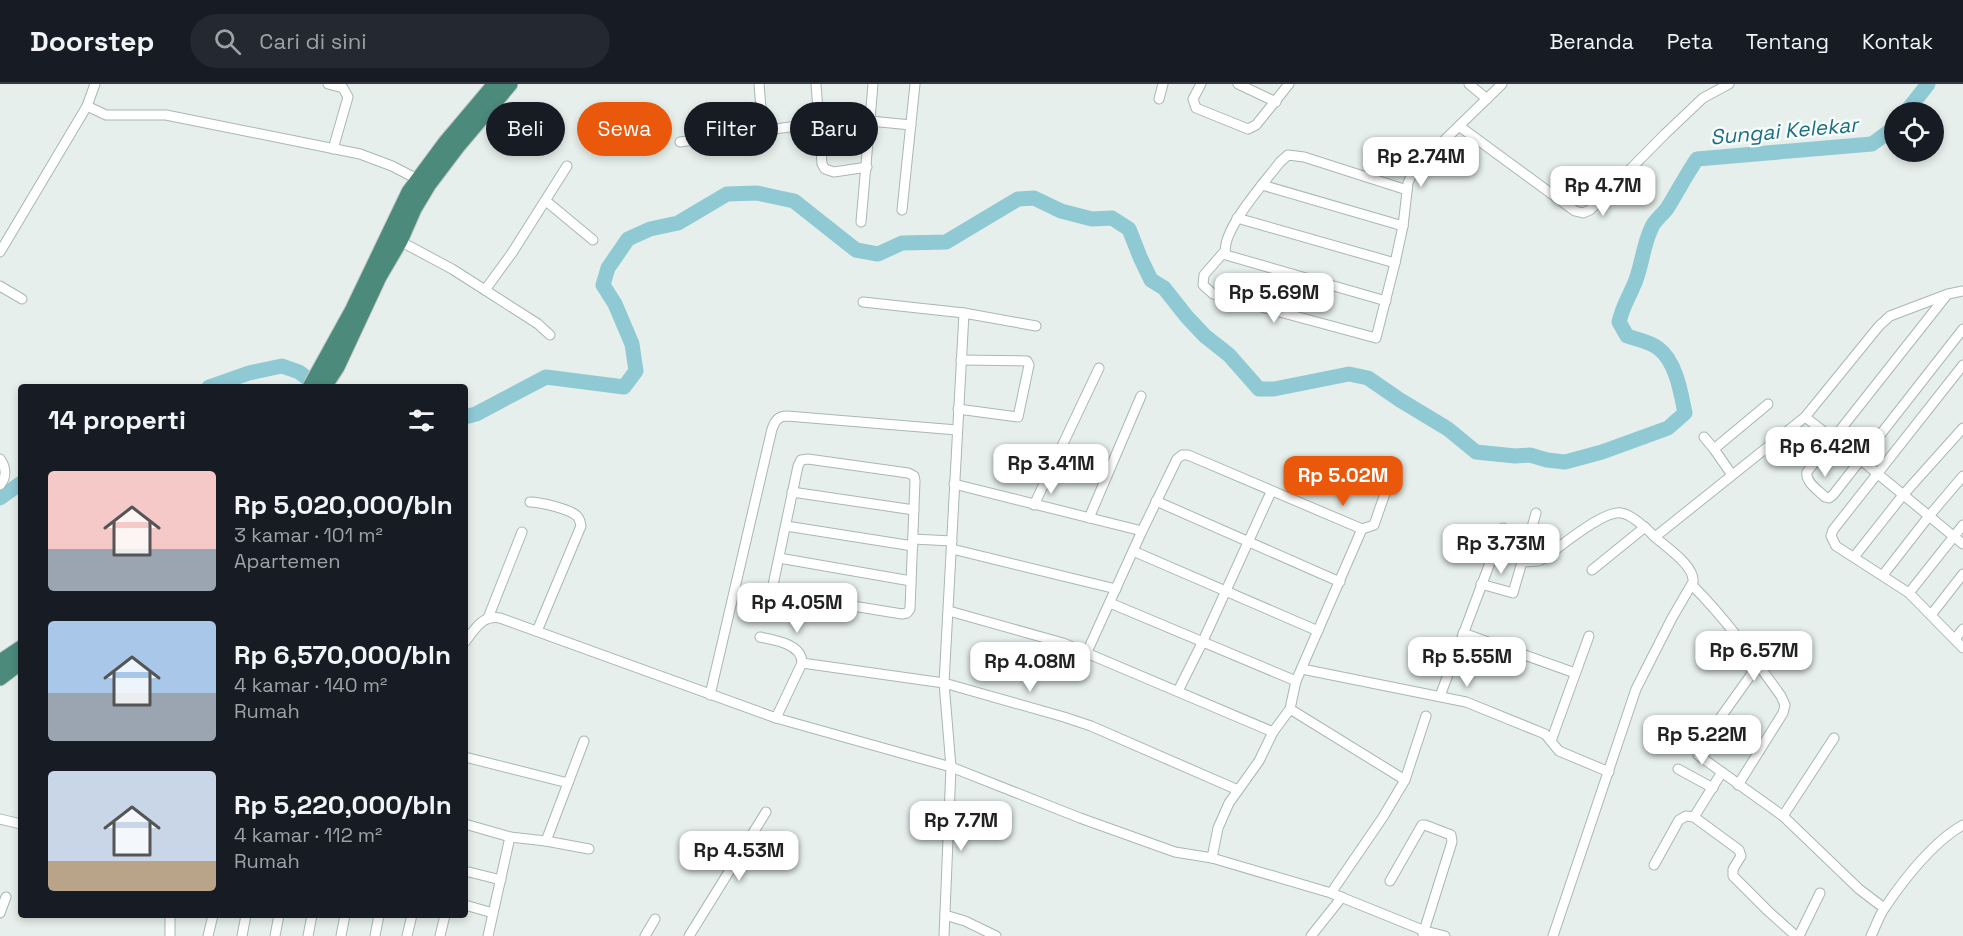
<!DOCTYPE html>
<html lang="id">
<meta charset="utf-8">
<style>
:root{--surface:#171b24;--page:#242831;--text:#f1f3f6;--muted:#9ea1a6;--line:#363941;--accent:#ea580c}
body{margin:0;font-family:"Space Grotesk",sans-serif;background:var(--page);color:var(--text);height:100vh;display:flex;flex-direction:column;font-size:22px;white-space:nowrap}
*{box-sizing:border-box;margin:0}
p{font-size:20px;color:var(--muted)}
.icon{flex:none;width:33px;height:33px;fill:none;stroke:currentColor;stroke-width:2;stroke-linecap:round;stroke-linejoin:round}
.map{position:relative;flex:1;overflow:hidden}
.sheet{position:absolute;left:18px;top:300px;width:450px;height:534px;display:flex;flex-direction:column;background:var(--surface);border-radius:6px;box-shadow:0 3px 9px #0003}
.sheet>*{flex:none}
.banner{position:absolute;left:486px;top:18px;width:570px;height:54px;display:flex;gap:12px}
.tools{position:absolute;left:1884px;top:18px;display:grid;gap:12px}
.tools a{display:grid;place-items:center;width:60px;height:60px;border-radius:50%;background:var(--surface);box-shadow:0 3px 9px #0003;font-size:30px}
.price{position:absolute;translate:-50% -51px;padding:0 14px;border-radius:12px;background:#fff;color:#222;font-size:20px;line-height:39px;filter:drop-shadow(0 2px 3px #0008)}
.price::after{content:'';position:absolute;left:50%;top:36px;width:18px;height:14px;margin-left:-9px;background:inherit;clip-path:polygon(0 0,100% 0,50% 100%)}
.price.active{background:var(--accent);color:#fff}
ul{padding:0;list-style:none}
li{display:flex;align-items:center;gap:18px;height:150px;padding:0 30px}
li span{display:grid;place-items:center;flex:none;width:168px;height:120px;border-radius:6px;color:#555}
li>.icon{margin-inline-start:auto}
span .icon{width:72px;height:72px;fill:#fffc;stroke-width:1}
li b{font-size:26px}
h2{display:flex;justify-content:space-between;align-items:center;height:72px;padding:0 30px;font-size:26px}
.tag{padding:0 21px;border-radius:27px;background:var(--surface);box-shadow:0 3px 9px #0003;font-size:21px;line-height:54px}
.tag.active{background:var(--accent);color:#fff}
header{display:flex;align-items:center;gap:36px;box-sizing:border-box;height:84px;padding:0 30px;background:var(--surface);border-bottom:2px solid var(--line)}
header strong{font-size:28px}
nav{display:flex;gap:33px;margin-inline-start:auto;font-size:21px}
.search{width:420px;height:54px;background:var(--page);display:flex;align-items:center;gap:15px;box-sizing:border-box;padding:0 21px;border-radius:33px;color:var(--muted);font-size:22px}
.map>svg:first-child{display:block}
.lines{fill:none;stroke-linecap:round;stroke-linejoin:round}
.river{stroke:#8ec9d4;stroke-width:15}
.minor-casing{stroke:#a8b8b2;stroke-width:11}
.trunk-casing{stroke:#c2cac8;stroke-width:17}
.minor{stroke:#fff;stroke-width:9}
.trunk{stroke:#4c8a7c;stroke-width:15}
.labels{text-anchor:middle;stroke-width:5;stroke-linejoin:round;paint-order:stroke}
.water-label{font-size:21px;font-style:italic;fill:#1c6f80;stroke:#f7fbf9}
</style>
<header>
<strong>Doorstep</strong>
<div class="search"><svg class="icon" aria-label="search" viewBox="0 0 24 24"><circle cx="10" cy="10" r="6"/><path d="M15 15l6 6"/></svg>Cari di sini</div>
<nav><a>Beranda</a><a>Peta</a><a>Tentang</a><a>Kontak</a></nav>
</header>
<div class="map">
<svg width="1963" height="852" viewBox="0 0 1963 852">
<rect width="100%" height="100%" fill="#e6efeb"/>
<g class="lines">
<g class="river">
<polyline points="1906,28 1928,0"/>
<polyline points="209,303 249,289 282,282 299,288 319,303"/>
<path d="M465 333 476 330 546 293 624 303 636 287 632 260 615 220 603 201 608 184 628 155 650 145 678 139 727 110 757 109 794 117 856 166 878 170 902 159 946 158 1018 115 1034 114 1061 127 1092 135 1112 134 1129 145 1140 173 1151 196 1164 204 1187 233 1205 252 1229 271 1259 305H1274L1349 290 1368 294 1400 316 1448 345 1476 368 1515 372 1530 371 1547 376 1565 378 1602 368 1668 344 1685 329C1681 309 1676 277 1658 264 1650 258 1636 255 1627 252L1619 238C1623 222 1627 217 1633 203 1642 185 1642 164 1651 145 1654 136 1663 131 1668 123 1678 107 1686 91 1697 75L1872 60 1894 44"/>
<polyline points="0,414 21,399"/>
</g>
<defs>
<g id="minor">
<polyline points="328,0 343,4 348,13 333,65"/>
<polyline points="759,0 763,48"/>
<polyline points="816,0 822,80 825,85 834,88 867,83"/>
<polyline points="1201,0 1193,15 1196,24 1248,45 1256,41 1289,0"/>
<polyline points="1238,0 1276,18"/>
<polyline points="1469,0 1487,15"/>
<polyline points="1159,15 1163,0"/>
<polyline points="87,22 106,31 166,31 360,70 392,82 421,97"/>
<polyline points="1459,42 1575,127 1583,129 1590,126 1665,50 1703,14 1729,0"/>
<polyline points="680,58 819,39 870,37 911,41"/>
<polyline points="1262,101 1403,142"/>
<polyline points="546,117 593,156"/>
<polyline points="902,126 915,0"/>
<polyline points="1237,134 1395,179"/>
<polyline points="861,138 873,0"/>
<polyline points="398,156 452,185 485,206 512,169 567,82"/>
<polyline points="0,168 87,22 95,0"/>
<polyline points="1224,168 1204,191 1203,201 1213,210 1376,254 1395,179 1403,142 1408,99 1411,92 1423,77 1502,0"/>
<polyline points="0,202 22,215"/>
<polyline points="485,206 538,240 550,251"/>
<path d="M1946 212 1807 388C1805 398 1818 406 1825 413L1829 414 1833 411 1963 245"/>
<path d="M1386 217 1226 171C1219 148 1266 97 1280 78L1288 71 1304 73 1407 106"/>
<polyline points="863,218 964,229 1036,242"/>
<polyline points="1963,281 1833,446 1831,452 1836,462 1909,509 1963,564"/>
<polyline points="958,325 1018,333 1029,281 1027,277 961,276"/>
<polyline points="1805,333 1861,376 1963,460"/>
<polyline points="1704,353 1714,365"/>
<path d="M0 375C6 383 7 393 0 401"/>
<polygon points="808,375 908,389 914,392 915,397 910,525 907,529 902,530 779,510 774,508 773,501 798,382 801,376"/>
<polyline points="1732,391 1714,365 1768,320"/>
<polyline points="954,400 1142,447"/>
<polyline points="792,408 914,426"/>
<polyline points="1156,417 1340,498"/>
<path d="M530 418C540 418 570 425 577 432 580 435 580 438 581 442L537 547"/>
<polyline points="1034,421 1099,284"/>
<polyline points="1089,434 1141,312"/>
<polyline points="786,442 913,462"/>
<polyline points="1362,445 1374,441 1390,395 1389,391 1370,383"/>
<polyline points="913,455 952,457"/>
<polyline points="952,465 1116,505"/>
<polyline points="1133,467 1318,547"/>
<polyline points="1854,473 1903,411 1963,344"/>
<polyline points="779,474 911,497"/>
<polyline points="1522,478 1536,429"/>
<polyline points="1592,486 1645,443"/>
<polyline points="1883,491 1929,432 1963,392"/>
<path d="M1481 500 1513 509 1522 478 1538 477 1545 474C1559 463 1604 426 1621 429 1631 430 1648 446 1655 453"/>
<path d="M1692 501C1726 535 1753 573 1781 612L1785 621 1783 629 1738 701"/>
<polyline points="1909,509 1963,441"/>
<polyline points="1110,519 1296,597"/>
<polyline points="949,527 1063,559 1273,648"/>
<polyline points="1931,531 1963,490"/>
<polyline points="488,534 522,448"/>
<polyline points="1463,549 1575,589"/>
<path d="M760 553C775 556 802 560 802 579L776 634"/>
<polyline points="1955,555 1963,545"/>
<path d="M465 558C475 545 482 531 500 534L776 634 951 683 1080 734 1175 768 1212 774 1331 809 1425 847 1445 852"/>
<polyline points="1087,568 1142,447 1177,375 1182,371 1188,371 1362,445 1296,597 1290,625 1273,648 1259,677 1229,719 1218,744 1212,774"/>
<polyline points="802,579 944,599 1064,633 1091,642 1238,706"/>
<polyline points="1758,581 1698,665 1698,671 1783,732 1859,805 1884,824"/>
<polyline points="1302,585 1466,618 1545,650 1559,667 1609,688"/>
<polyline points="1178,607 1202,559 1271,408"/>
<path d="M710 611 772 345C775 337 778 332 787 332L957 346"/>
<polyline points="1440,612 1503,444"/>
<polyline points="1290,625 1405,696 1383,733 1331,809"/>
<polyline points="1551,657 1589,552"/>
<polyline points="465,673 568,699"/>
<polyline points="1678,685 1713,704"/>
<polyline points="1405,696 1426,632"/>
<polyline points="1783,732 1834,654"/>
<polyline points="1694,733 1739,766 1741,772 1733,785 1733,792 1768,827 1796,852"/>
<polyline points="0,735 21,740"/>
<polyline points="465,740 510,753 488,852"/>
<polyline points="510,753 546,757 589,765"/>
<polyline points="546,757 584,657"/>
<polyline points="1654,781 1679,736 1686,732 1694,733 1722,688"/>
<polyline points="465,787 501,796"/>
<polyline points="1390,797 1422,741 1425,741 1451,751 1452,758 1423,850"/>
<polyline points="465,821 493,829"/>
<polyline points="0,829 6,813"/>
<polyline points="170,831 170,852"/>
<polyline points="945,831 965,837 996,852"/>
<polyline points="208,852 213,831"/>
<polyline points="242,852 246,831"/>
<polyline points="275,852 279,831"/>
<polyline points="308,852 312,831"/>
<polyline points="341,852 345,831"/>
<polyline points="375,852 379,831"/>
<polyline points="407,852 412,831"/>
<polyline points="440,852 445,831"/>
<polyline points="645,852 655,835"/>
<polyline points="689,852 766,728"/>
<polyline points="944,852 951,683 944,599 964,229"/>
<polyline points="1311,852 1342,813"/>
<path d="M1553 852 1636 605 1672 534 1693 498C1695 482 1667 464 1655 453L1805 333 1879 242 1890 232 1948 210 1963 207"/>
<polyline points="1799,852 1820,809"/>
<path d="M1871 852C1876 842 1879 831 1886 822 1904 795 1934 757 1963 741"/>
</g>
<g id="trunk">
<polyline points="310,303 353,225 409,108 446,58 495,0"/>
<polyline points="324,303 337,283 379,193 400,157 414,125 429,100 457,63 510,0"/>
<polyline points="0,578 21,564"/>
<polyline points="0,594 21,578"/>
</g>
</defs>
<use href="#minor" class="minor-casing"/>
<use href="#trunk" class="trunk-casing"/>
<use href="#minor" class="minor"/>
<use href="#trunk" class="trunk"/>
</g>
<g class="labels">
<g class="water-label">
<text transform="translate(1784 47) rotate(-5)" y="7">Sungai Kelekar</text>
</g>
</g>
</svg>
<div class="tools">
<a><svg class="icon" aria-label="locate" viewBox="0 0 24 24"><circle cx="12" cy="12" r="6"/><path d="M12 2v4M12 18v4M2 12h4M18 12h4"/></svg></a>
</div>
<b class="price" style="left:1421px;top:104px">Rp 2.74M</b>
<b class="price" style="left:1603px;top:133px">Rp 4.7M</b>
<b class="price" style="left:1274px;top:240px">Rp 5.69M</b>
<b class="price" style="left:1825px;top:394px">Rp 6.42M</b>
<b class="price" style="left:1051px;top:411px">Rp 3.41M</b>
<b class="price active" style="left:1343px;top:423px">Rp 5.02M</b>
<b class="price" style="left:1501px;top:491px">Rp 3.73M</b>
<b class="price" style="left:797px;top:550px">Rp 4.05M</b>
<b class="price" style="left:1754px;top:598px">Rp 6.57M</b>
<b class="price" style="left:1467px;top:604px">Rp 5.55M</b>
<b class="price" style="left:1030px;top:609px">Rp 4.08M</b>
<b class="price" style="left:1702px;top:682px">Rp 5.22M</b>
<b class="price" style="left:961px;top:768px">Rp 7.7M</b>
<b class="price" style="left:739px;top:798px">Rp 4.53M</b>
<div class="banner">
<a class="tag">Beli</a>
<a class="tag active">Sewa</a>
<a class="tag">Filter</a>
<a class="tag">Baru</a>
</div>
<section class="sheet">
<h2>14 properti<svg class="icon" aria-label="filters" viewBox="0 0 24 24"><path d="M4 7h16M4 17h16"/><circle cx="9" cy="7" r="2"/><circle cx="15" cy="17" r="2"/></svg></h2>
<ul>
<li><span style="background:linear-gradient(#f6c9c9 65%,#9aa5b1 0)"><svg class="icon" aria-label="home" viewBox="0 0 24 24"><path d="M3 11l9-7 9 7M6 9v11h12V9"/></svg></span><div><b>Rp 5,020,000/bln</b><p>3 kamar · 101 m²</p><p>Apartemen</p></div></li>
<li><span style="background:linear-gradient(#a9c7e8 60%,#9aa5b1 0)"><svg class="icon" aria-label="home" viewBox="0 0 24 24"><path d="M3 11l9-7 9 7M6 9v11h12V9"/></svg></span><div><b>Rp 6,570,000/bln</b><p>4 kamar · 140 m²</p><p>Rumah</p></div></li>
<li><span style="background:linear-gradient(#c9d6e8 75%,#b9a48a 0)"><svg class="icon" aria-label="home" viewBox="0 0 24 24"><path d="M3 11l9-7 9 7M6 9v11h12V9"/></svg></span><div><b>Rp 5,220,000/bln</b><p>4 kamar · 112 m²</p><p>Rumah</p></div></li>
</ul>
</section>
</div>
